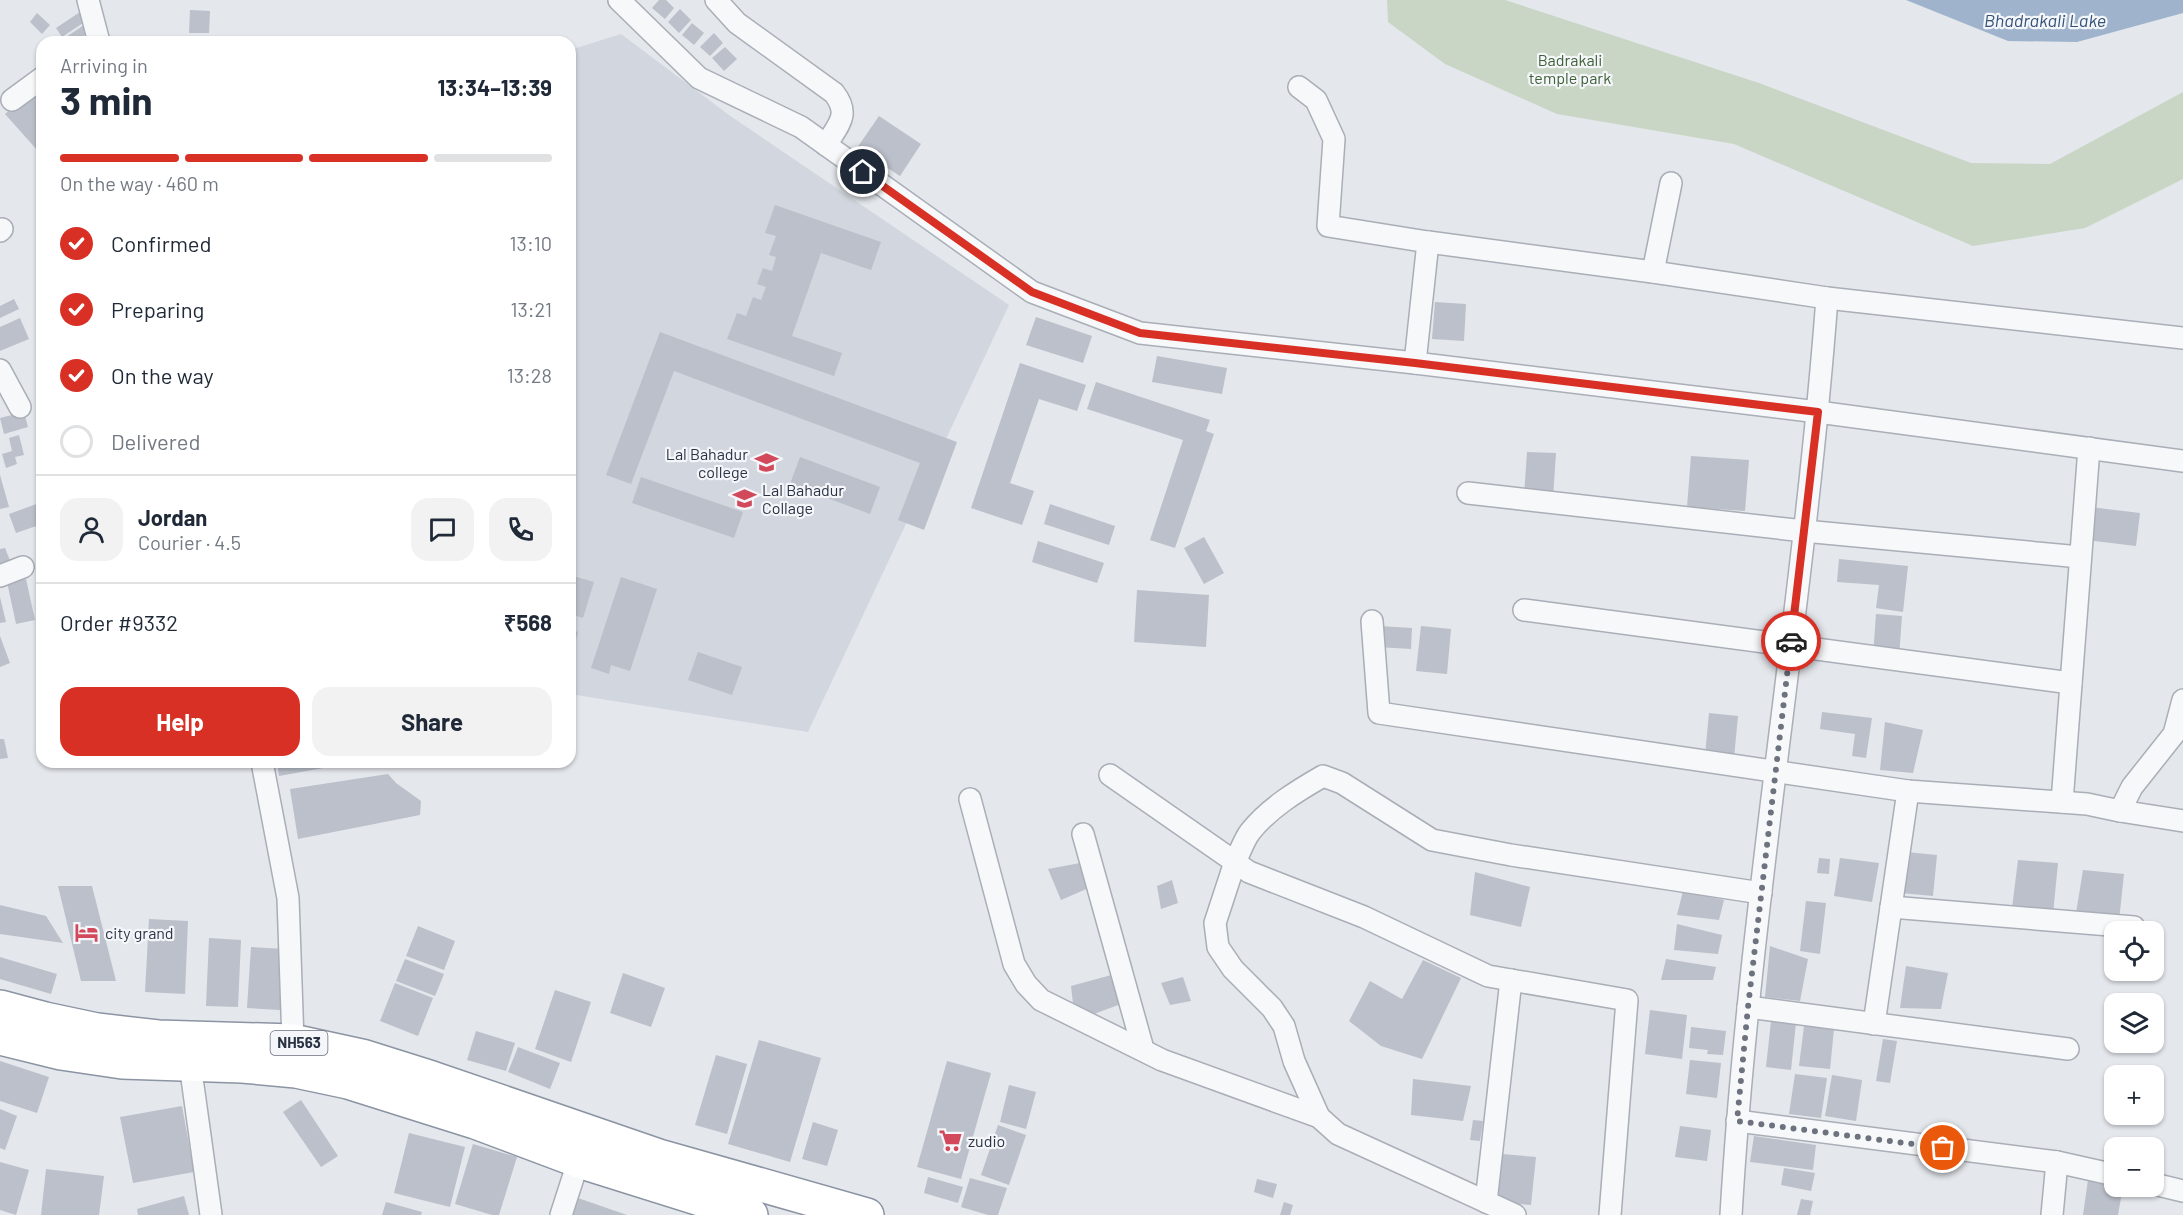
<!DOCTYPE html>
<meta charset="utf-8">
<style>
body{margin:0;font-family:Barlow,sans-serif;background:#f2f2f3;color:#1f2937;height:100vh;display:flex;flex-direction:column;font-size:22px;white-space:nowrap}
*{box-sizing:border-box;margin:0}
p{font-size:20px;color:#747a83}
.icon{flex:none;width:33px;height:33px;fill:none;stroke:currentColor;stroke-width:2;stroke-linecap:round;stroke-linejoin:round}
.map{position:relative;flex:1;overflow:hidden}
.side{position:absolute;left:36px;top:36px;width:540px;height:732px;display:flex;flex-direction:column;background:#fff;border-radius:18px;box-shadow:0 2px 4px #0004}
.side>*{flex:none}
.controls{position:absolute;left:2104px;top:921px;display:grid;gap:12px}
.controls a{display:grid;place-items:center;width:60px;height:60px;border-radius:12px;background:#fff;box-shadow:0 2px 4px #0004;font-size:30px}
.pin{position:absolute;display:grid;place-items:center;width:51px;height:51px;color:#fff;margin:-26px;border:3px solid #fff;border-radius:50%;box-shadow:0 2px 6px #0007}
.courier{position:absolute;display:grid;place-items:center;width:60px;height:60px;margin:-30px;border:4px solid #d93025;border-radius:50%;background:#fff;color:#222;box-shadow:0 2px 8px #0007}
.summary em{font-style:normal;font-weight:700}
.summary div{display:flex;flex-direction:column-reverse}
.summary{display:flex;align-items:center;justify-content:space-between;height:102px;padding:0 24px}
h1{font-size:39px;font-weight:700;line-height:45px}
.bar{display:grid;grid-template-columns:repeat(4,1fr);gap:9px 6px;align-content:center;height:72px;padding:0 24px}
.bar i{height:8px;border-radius:4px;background:#e0e1e3}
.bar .active{background:#d93025}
.bar p{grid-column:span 4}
.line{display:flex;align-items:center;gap:15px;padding:0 24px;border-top:2px solid #e0e1e3}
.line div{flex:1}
.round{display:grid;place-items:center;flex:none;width:63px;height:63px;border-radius:18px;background:#f2f2f3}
ol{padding:0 24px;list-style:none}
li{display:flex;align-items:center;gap:18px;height:66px}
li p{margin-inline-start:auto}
li .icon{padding:6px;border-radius:50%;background:#d93025;color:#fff;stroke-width:4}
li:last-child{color:#747a83}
li i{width:33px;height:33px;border:3px solid #e0e1e3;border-radius:50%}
.button{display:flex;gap:12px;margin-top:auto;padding:12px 24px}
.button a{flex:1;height:69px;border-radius:18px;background:#d93025;color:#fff;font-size:24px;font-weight:700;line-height:69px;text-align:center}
.button a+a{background:#f2f2f3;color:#1f2937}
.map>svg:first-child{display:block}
.built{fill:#d2d6de}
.green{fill:#c9d6c5}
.water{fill:#9fb4cc}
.building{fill:#bbc0ca}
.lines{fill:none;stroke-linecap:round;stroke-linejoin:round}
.street-casing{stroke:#a9aeb7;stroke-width:24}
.highway-casing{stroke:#8b94a3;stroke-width:36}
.street{stroke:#f7f8fa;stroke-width:21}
.highway{stroke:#fff;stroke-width:33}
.done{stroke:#6c737f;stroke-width:6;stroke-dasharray:0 10.8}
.route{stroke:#d93025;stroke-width:8}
.labels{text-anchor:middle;stroke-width:4.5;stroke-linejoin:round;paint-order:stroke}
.shield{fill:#f4f6f9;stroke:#676e7b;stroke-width:1.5}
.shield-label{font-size:15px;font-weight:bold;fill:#2b3445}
.park-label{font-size:16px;fill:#3f6138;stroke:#f4f6f9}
.poi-label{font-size:16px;fill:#2b3445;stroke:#f4f6f9;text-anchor:start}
.water-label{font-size:18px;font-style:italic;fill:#34527a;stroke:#f4f6f9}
</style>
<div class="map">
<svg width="2183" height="1215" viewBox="0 0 2183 1215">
<rect width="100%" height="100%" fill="#e4e7ec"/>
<polygon class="built" points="621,34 729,115 1009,305 808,732 570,694 570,50"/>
<polygon class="green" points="1387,0 1505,0 1759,83 1971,163 2050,164 2183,92 2183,179 2085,228 1973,246 1734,144 1557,114 1445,64 1388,22"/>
<polygon class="water" points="1906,0 2183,0 2183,13 2077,42 2008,41"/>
<g class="building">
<polygon points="659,0 666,0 674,8 665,19 652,8"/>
<polygon points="680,9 691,20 679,33 668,22"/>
<polygon points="190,10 210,11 209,33 189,33"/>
<polygon points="80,12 86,21 62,37 56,28"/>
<polygon points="37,13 50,25 42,34 30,22"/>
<polygon points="692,23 704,33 694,45 682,35"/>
<polygon points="84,25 89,32 75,42 70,42 66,37"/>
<polygon points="714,33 723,43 710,56 700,47"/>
<polygon points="725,47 737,59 724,71 712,58"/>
<polygon points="42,82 42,147 38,151 5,114"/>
<polygon points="879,116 921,144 900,176 857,148"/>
<polygon points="775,205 881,242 871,270 821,253 792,336 842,353 834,376 727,339 737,313 746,316 753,297 761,300 766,287 757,284 763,268 772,271 776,257 769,255 776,236 765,233"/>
<polygon points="14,299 19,309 0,318 0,306"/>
<polygon points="1435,302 1466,304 1464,341 1432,339"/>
<polygon points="1036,317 1092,336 1083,363 1026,345"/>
<polygon points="20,318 29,339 0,351 0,327"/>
<polygon points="660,332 957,442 924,530 898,520 920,463 674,371 631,484 606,475"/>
<polygon points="1157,356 1227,368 1222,394 1152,382"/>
<polygon points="1020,363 1086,385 1077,411 1039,399 1010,483 1034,491 1022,525 971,508"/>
<polygon points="1096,382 1210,420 1206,431 1214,434 1175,548 1150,540 1183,440 1087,409"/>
<polygon points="24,412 28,427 4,434 0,418"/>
<polygon points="19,435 24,455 15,457 17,464 6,468 2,454 12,451 9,438"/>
<polygon points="1527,452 1556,453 1553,498 1524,496"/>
<polygon points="1691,456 1749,460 1745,511 1687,507"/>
<polygon points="800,457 880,487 870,514 790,484"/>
<polygon points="0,475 9,507 0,509"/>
<polygon points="641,477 743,512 734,538 632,503"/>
<polygon points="42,502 42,524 16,533 9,514"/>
<polygon points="1050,504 1115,526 1109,545 1044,524"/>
<polygon points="2090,507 2140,513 2136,546 2086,540"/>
<polygon points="1204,537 1224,573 1204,584 1184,548"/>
<polygon points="1038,541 1104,563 1097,583 1032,562"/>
<polygon points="5,548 11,563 0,566 0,549"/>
<polygon points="1839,559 1908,566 1903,612 1876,608 1879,585 1837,582"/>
<polygon points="570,575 594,582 583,618 570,614"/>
<polygon points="621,577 657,589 630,671 611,665 609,674 591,668"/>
<polygon points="26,579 35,620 16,624 7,582"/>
<polygon points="1137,590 1209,595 1206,647 1134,642"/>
<polygon points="0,597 6,622 0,623"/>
<polygon points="1876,614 1902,616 1899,658 1873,656"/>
<polygon points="1379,626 1412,628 1411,649 1377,647"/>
<polygon points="1421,626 1451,629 1447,674 1416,671"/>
<polygon points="570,629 578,632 571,657 570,657"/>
<polygon points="0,636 10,663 0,667"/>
<polygon points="698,652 742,667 732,695 688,680"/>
<polygon points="1822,712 1872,718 1866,758 1852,756 1855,734 1820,729"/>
<polygon points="1709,713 1738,716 1734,758 1705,755"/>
<polygon points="1885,722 1923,730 1913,773 1880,770"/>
<polygon points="0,739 4,739 8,758 0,759"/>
<polygon points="277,762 351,762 351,763 279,776"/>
<polygon points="388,774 396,783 421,801 420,815 298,839 290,789"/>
<polygon points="1906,852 1937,855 1933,896 1901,893"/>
<polygon points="1819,858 1830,859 1829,874 1817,873"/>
<polygon points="1840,858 1879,863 1872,902 1834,896"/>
<polygon points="2018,860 2058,863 2053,914 2012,908"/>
<polygon points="1080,863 1091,887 1061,900 1048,869"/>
<polygon points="2083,870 2124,874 2119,921 2076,913"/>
<polygon points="1475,872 1530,887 1521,927 1470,915"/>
<polygon points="1172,880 1178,903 1161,909 1157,886"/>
<polygon points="58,886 92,886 116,981 81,981"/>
<polygon points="1683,891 1724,900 1719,920 1677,915"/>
<polygon points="1806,901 1826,903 1820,954 1800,951"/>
<polygon points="0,905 46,916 63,943 0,934"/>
<polygon points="149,919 188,921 185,994 145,992"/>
<polygon points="1677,924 1722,935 1718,954 1674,950"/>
<polygon points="418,926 455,941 444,970 406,956"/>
<polygon points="209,938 241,940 238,1007 206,1006"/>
<polygon points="1770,946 1808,959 1800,1001 1765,997"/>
<polygon points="251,947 284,949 280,1010 247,1008"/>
<polygon points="0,957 57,974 51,994 0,979"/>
<polygon points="405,959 444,974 435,996 396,981"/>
<polygon points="1666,959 1716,967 1713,980 1661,980"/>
<polygon points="1423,960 1461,978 1422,1059 1381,1046 1349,1021 1370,981 1402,999"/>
<polygon points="1906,966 1948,973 1941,1009 1900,1008"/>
<polygon points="623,973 665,988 651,1027 610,1013"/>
<polygon points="1115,974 1121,1004 1075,1021 1071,986"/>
<polygon points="1183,977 1191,1001 1170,1005 1161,983"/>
<polygon points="395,983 433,998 418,1036 380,1021"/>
<polygon points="555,990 591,1002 571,1062 535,1049"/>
<polygon points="1650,1010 1687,1015 1682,1059 1645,1054"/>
<polygon points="1771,1021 1796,1023 1791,1070 1766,1067"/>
<polygon points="1804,1026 1834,1029 1830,1069 1799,1066"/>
<polygon points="1691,1027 1726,1031 1723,1055 1707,1054 1708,1050 1689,1048"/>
<polygon points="476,1031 515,1043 506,1071 467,1060"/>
<polygon points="1883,1039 1897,1041 1890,1083 1876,1081"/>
<polygon points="759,1040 821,1058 790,1162 728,1144"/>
<polygon points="518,1047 560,1063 550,1089 508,1072"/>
<polygon points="716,1055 747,1064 727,1134 695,1125"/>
<polygon points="1690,1060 1721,1063 1717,1098 1686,1094"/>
<polygon points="0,1061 49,1077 37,1113 0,1101"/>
<polygon points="947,1061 991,1073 961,1179 917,1167"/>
<polygon points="1795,1074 1827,1078 1821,1118 1789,1114"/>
<polygon points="1832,1075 1862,1080 1856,1121 1825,1116"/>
<polygon points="1413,1079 1471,1086 1463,1121 1411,1115"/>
<polygon points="1009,1085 1036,1092 1026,1129 1000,1122"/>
<polygon points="301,1100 338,1156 321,1167 283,1112"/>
<polygon points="182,1106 194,1172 133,1183 120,1117"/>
<polygon points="0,1109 17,1116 5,1150 0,1148"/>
<polygon points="1473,1120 1483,1121 1480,1141 1470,1140"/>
<polygon points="813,1122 838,1130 827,1166 802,1159"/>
<polygon points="998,1125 1026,1135 1009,1185 981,1175"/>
<polygon points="1680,1126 1711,1130 1707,1161 1675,1157"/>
<polygon points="409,1133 465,1147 450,1207 394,1193"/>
<polygon points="1754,1136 1816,1145 1813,1170 1750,1162"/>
<polygon points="473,1144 517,1157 499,1215 492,1215 455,1204"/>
<polygon points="1502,1154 1536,1157 1531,1205 1497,1202"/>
<polygon points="0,1162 29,1170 16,1215 0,1210"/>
<polygon points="1784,1168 1815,1173 1811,1191 1781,1185"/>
<polygon points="46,1169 104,1176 99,1215 41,1215"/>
<polygon points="928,1177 963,1187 958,1203 924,1193"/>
<polygon points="970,1178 1007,1188 998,1215 988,1215 961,1207"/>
<polygon points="1257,1179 1277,1184 1273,1198 1254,1192"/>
<polygon points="2088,1180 2123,1186 2118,1215 2083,1215"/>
<polygon points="184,1196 189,1215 138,1215 137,1209"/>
<polygon points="578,1198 627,1215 572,1215"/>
<polygon points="1801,1199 1813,1201 1810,1215 1797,1215"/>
<polygon points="386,1202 422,1212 421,1215 382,1215"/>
<polygon points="1284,1202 1293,1205 1290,1215 1280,1215"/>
</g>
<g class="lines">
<defs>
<g id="street">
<polyline points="88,0 99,42"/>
<polyline points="619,0 699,78 801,127 1032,292 1140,333 1415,363 1818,412 2183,461"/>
<path d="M 716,0 L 737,23 L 834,93 C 851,115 838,125 826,145"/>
<polyline points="1299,87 1316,100 1334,139 1328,226 1428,242 1653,272 1827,298 2183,338"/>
<polyline points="12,100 42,78"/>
<polyline points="0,231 2,229"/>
<polyline points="1653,272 1671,183"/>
<polyline points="1415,363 1428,242"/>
<polyline points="0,370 20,407"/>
<polyline points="1468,493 1804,531 2080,557"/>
<polyline points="0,576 23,567"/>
<polyline points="1524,610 2071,683"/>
<polyline points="1372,621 1379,713 1908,791 2087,804 2120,811 2183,821"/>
<polyline points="262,762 288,898 293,1041"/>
<path d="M 1110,775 L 1235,862 C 1240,852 1244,840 1250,832 C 1269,808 1297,791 1323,776 L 1342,783 L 1432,840 L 1511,855 L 1761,893"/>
<polyline points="970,799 1014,964 1026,984 1041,1000 1162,1060 1319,1117 1338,1134 1515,1215"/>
<polyline points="2062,802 2089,448"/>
<polyline points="2120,811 2132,787 2174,734 2183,700"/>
<polyline points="1083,834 1143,1049"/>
<polyline points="1891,907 2134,927"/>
<polyline points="1748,1007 2068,1049"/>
<polyline points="1874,1024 1908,791"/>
<polyline points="190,1064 211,1215"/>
<polyline points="1319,1117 1294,1061 1284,1026 1272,1008 1233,969 1218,947 1215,923 1235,862 1249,872 1364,917 1488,976 1627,1000 1610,1215"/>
<polyline points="1737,1121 2057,1162 2115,1175"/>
<polyline points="2154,1184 2183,1191"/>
<polyline points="1486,1202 1511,980"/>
<polyline points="561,1215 582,1150"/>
<path d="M 1731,1215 C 1749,908 1804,605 1827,298"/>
<polyline points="2052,1215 2057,1162"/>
</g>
<g id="highway">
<polyline points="0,1007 45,1019 97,1030 158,1037 293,1041 362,1056 432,1078 659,1156 867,1215"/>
<polyline points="0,1038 61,1053 122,1062 242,1066 296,1071 348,1082 475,1122 579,1161 751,1215"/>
</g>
</defs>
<use href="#street" class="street-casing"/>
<use href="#highway" class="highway-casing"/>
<use href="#street" class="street"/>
<use href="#highway" class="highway"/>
</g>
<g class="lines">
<polyline class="done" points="1791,641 1748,1007 1737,1121 1943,1148"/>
<polyline class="route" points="863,172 1032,292 1140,333 1415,363 1818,412 1791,641"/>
</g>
<defs>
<symbol id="university-bare" viewBox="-9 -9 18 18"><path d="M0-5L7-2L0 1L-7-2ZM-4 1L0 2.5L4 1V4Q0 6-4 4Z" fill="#d1495b" stroke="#f4f6f9" stroke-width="2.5" paint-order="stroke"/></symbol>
<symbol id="hotel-bare" viewBox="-9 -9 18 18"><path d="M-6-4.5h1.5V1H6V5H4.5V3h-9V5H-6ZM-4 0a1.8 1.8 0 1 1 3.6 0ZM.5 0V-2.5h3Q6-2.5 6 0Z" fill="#d1495b" stroke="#f4f6f9" stroke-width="2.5" paint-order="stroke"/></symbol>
<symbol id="supermarket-bare" viewBox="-9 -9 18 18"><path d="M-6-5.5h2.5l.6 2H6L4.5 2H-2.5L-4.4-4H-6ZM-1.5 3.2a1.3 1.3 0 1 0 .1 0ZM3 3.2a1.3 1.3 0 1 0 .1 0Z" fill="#d1495b" stroke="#f4f6f9" stroke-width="2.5" paint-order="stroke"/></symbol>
</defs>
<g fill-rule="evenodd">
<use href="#university-bare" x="750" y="446" width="33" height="33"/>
<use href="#university-bare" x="728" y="482" width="33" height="33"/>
<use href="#hotel-bare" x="70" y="916" width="33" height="33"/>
<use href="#supermarket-bare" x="934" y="1124" width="33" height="33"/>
</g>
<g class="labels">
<rect class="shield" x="270.5" y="1031" width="57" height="24" rx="4.5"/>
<g class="shield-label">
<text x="299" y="1048">NH563</text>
</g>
<g class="park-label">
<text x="1570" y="66">Badrakali<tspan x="1570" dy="18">temple park</tspan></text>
</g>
<g class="poi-label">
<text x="748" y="460" text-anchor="end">Lal Bahadur<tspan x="748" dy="18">college</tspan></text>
<text x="762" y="496">Lal Bahadur<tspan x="762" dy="18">Collage</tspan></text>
<text x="105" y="939">city grand</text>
<text x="968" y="1147">zudio</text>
</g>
<g class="water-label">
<text x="2045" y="27">Bhadrakali Lake</text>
</g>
</g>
</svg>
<div class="controls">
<a><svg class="icon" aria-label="locate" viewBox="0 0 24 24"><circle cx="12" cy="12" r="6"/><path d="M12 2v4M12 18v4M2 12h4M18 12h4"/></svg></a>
<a><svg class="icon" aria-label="layers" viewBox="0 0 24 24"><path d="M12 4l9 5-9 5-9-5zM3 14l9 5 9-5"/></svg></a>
<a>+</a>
<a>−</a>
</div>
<div class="pin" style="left:1943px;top:1148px;background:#ea580c"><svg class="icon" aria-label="bag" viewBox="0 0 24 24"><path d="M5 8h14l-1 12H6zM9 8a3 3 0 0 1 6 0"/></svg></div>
<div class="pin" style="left:863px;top:172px;background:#1f2937"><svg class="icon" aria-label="home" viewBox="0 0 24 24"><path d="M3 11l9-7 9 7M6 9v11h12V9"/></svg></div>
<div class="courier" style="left:1791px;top:641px"><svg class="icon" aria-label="car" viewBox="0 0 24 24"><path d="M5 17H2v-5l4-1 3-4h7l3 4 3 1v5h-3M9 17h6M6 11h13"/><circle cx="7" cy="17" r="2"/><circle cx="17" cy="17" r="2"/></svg></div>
<section class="side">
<div class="summary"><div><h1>3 min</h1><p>Arriving in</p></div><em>13:34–13:39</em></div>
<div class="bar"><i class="active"></i><i class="active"></i><i class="active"></i><i></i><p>On the way · 460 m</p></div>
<ol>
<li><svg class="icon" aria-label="check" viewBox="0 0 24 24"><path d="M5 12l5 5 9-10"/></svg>Confirmed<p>13:10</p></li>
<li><svg class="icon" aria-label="check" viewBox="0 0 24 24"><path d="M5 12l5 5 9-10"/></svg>Preparing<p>13:21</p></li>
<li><svg class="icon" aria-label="check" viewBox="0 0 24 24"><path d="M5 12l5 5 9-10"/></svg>On the way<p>13:28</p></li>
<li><i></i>Delivered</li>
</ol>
<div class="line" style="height:108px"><a class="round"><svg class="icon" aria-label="person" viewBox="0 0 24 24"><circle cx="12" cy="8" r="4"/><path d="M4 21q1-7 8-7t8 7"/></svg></a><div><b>Jordan</b><p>Courier · 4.5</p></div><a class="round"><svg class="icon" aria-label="chat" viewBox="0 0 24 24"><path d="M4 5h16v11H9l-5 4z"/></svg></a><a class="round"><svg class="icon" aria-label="phone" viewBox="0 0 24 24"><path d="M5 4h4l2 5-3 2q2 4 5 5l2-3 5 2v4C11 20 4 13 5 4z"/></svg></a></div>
<div class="line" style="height:78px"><div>Order #9332</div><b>₹568</b></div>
<div class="button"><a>Help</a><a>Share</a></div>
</section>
</div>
